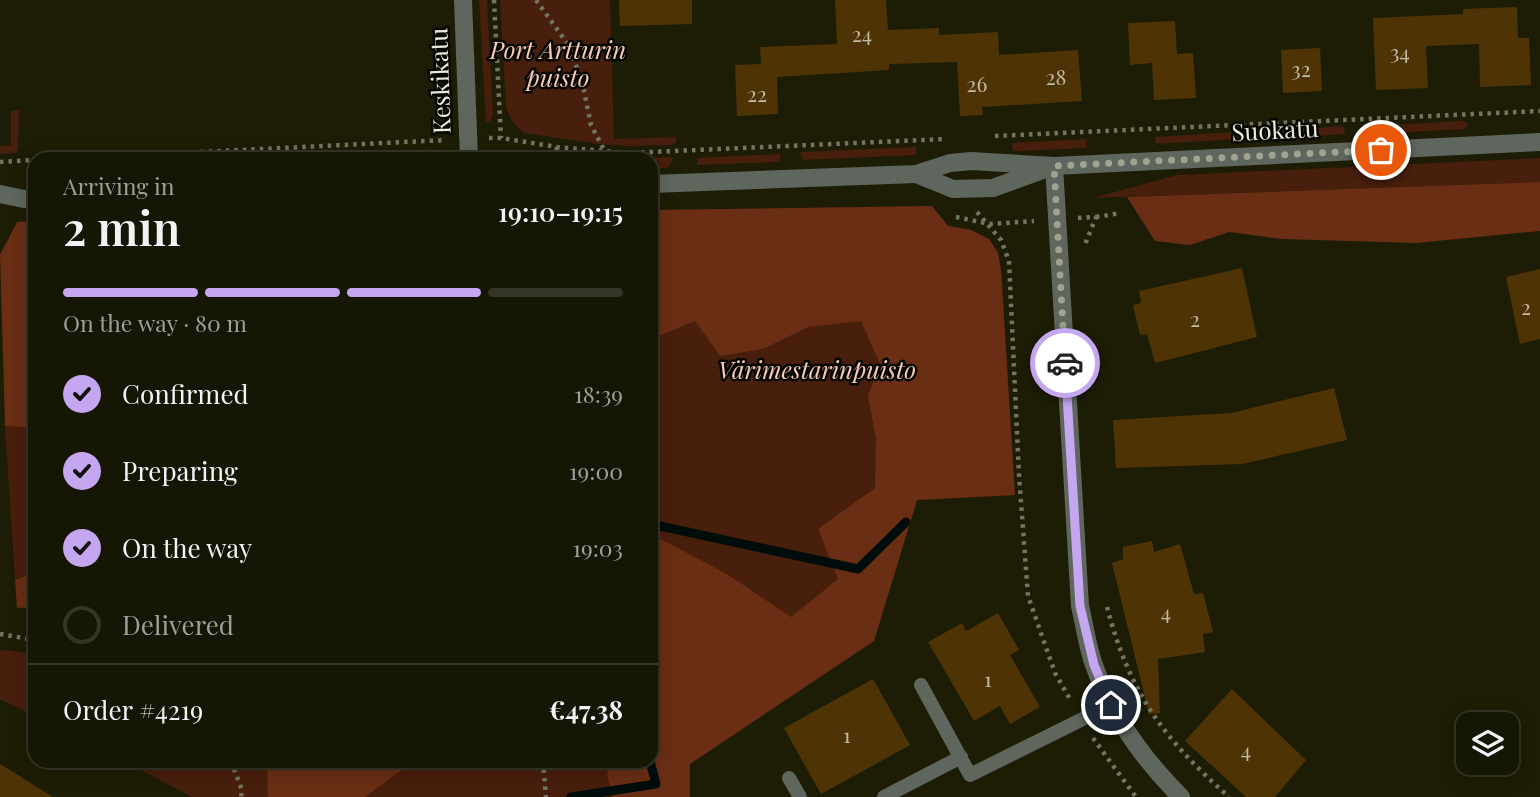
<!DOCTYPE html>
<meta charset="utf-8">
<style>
body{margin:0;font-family:"Playfair Display",serif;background:#1f1f0e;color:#f1f3f6;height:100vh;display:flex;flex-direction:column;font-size:26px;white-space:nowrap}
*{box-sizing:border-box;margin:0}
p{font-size:23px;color:#9e9f9a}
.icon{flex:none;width:38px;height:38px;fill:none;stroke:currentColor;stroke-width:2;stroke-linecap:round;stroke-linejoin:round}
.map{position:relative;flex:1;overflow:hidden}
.details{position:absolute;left:28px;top:152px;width:630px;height:616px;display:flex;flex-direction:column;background:#161604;border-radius:21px;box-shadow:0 4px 18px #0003,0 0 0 2px #353526}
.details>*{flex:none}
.controls{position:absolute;left:1456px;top:712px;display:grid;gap:14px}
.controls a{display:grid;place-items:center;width:63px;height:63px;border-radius:14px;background:#161604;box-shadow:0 4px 18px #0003,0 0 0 2px #353526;font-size:35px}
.pin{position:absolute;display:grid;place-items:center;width:60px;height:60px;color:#fff;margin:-30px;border:4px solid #fff;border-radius:50%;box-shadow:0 2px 7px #0007}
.courier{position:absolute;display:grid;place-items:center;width:70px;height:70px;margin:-35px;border:5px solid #c5a6f0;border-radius:50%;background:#fff;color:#222;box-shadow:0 2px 9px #0007}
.summary em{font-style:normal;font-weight:600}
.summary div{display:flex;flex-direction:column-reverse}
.summary{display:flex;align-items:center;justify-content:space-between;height:119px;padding:0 35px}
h1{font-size:46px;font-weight:600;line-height:52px}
.bar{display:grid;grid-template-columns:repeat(4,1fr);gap:10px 7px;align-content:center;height:84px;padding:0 35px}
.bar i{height:9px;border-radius:5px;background:#353526}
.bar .selected{background:#c5a6f0}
.bar p{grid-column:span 4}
.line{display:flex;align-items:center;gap:18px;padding:0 35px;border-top:2px solid #353526}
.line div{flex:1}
ol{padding:0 35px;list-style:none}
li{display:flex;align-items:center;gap:21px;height:77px}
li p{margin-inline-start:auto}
li .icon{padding:7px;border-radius:50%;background:#c5a6f0;color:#111;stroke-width:4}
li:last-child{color:#9e9f9a}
li i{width:38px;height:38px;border:4px solid #353526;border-radius:50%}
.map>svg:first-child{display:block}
.green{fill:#481e0c}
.forest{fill:#692e14}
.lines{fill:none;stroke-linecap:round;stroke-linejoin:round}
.stream{stroke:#010d0a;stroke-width:9}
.building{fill:#4e3405}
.path{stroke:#747460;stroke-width:4.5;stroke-dasharray:3.5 5;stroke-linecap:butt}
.service{stroke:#5e665d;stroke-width:14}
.minor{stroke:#5e665d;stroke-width:18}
.tertiary{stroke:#5e665d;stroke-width:18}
.done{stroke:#a2a290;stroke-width:7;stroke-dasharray:0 12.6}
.route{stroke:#c5a6f0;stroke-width:9}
.labels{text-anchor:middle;stroke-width:5;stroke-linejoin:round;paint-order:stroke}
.number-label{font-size:21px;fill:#c2bca6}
.park-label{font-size:24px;font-style:italic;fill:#f9cbb8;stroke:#070701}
.street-label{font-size:24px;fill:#e9eadb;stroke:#070701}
</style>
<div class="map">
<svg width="1540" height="797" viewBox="0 0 1540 797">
<rect width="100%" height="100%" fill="#1d1d05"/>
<g class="green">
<polygon points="479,0 487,0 493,116 490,121 486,122"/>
<polygon points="500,0 610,0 614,139 676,137 676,142 672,145 628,146 600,144 524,133 513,123 506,108"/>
<polygon points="19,110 18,149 16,153 0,154 0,146 11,145 11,111"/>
<polygon points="1463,121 1468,124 1465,129 1369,134 1369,126"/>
<polygon points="1344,126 1345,134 1276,139 1275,131"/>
<polygon points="1253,131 1254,138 1156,144 1155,137"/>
<polygon points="1086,139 1087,148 1013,151 1012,143"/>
<polygon points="916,147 916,155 803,160 800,152"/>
<polygon points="436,149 419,157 404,159 217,158"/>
<polygon points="781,154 779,162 697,165 697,158"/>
<polygon points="568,155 630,159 674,157 668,168 651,168 651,159 565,159"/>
<polygon points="1540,158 1540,182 1093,198 1177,175"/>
<polygon points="932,206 948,226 971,230 989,239 998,253 1001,270 1015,495 917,500 874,641 690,764 690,797 192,797 124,761 264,761 266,764 266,761 651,761 651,210"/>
<polygon points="5,426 35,428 35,572 15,580"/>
<polygon points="0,650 35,653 35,716 0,699"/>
</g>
<g class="forest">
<polygon points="1540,182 1540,231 1416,243 1282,239 1229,232 1190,245 1155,241 1127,197"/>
<polygon points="932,206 948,226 971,230 989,239 998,253 1001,270 1015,495 917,500 874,641 690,764 690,797 613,797 607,775 613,761 651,761 651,717 661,706 651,661 651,534 727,574 791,617 838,579 818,529 875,488 876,438 868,396 880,364 861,321 808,327 763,349 720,356 695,321 661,335 651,342 651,210"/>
<polygon points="35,221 35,428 5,426 0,255 17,222"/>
<polygon points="35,572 35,607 17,608 15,580"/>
<polygon points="264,761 417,761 397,773 365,797 268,797 267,766"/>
</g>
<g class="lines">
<g class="stream">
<polyline points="651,524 858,569 906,522"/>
<polyline points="571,797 656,784 650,761"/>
</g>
</g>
<g class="building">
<polygon points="619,0 692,0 692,24 620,26"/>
<polygon points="835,0 886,0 888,30 939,28 939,35 998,32 999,55 1078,50 1082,101 982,107 983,115 960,116 957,62 889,64 889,70 777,77 778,114 737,116 735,65 761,64 760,47 837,44"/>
<polygon points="1517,7 1518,38 1529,38 1531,85 1480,87 1479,44 1426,46 1428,88 1376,90 1373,18 1463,14 1463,9"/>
<polygon points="1175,21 1177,54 1193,53 1196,98 1154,100 1152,63 1130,65 1128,23"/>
<polygon points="1320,48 1322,91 1283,93 1281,50"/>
<polygon points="1242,268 1257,337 1155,363 1147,334 1140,335 1133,305 1141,303 1139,291"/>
<polygon points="1540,269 1540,339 1520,344 1506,277"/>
<polygon points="1334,388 1347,440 1242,464 1116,468 1113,420 1231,413"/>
<polygon points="1152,541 1154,552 1180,544 1194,594 1203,593 1213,632 1203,634 1205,652 1158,659 1160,713 1149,714 1112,563 1123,559 1123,547"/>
<polygon points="998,613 1019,650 1010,655 1040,707 1010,724 1000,706 974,721 928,642 962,623 966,631"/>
<polygon points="873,679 910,745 821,794 784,728"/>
<polygon points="1232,689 1306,760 1275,797 1246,797 1185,741"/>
<polygon points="0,764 53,797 0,797"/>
</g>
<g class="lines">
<g class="path">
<polyline points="494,0 501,138"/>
<polyline points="536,0 567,43 582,81 591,125 604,150"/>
<polyline points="995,136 1540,111"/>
<polyline points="489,138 501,138 557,147 629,153 945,139"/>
<polyline points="56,159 446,140"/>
<polyline points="555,159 557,147"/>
<polyline points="0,162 35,160"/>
<polyline points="977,212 1001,240 1009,261 1019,475 1028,596 1055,673 1071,701"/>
<polyline points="956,217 990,224 1034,221"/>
<polyline points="1096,217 1121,213"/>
<polyline points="1078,218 1096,217 1084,247"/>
<path d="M 1107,607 C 1130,694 1163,738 1229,797"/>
<polyline points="0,634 35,640"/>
<polyline points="1093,738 1136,797"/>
<polyline points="231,761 242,790 241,797"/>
<polyline points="543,761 546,797"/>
</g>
<g class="service">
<polyline points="921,685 970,775 1111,705"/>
<polyline points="789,778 800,797"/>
<polyline points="884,797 961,757"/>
</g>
<g class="minor">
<polyline points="463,0 469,159"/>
<path d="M 1054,166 L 1080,606 C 1085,626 1087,646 1094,665 C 1112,717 1143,759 1181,797"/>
</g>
<g class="tertiary">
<polyline points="916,174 953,189 993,188 1048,168"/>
<polyline points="651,184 916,174 950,163 971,161 1054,166 1540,142"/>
<polyline points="0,194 24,199 35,198"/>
</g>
</g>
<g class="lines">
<polyline class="done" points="1065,363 1054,166 1381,150"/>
<polyline class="route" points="1065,363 1080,606 1094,665 1111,705"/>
</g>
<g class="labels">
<g class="number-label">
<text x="862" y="42">24</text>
<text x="1400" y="60">34</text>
<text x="1301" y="77">32</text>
<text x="1056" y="85">28</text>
<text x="977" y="92">26</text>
<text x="757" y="102">22</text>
<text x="1526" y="315">2</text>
<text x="1195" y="327">2</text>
<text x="1166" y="620">4</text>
<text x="988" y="687">1</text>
<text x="847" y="743">1</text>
<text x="1246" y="758">4</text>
</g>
<g class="park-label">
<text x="558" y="59">Port Artturin<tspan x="558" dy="28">puisto</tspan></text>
<text x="817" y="379">Värimestarinpuisto</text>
</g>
<g class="street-label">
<text transform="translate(441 81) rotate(-92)" y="8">Keskikatu</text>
<text transform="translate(1275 131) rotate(-3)" y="8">Suokatu</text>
</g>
</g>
</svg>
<div class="controls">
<a><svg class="icon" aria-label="layers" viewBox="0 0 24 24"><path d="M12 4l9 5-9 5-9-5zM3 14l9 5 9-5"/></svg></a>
</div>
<div class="pin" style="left:1381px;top:150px;background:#ea580c"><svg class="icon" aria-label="bag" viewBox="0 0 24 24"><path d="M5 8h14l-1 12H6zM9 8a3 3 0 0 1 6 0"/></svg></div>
<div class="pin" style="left:1111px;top:705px;background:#1f2937"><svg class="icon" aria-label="home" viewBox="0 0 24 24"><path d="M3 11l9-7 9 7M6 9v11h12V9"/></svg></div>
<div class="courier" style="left:1065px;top:363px"><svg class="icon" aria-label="car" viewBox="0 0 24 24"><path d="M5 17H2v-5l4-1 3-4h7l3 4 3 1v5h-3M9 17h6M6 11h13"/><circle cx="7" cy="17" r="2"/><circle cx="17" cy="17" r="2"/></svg></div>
<section class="details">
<div class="summary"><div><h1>2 min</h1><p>Arriving in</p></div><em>19:10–19:15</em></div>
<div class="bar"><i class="selected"></i><i class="selected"></i><i class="selected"></i><i></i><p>On the way · 80 m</p></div>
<ol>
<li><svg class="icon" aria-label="check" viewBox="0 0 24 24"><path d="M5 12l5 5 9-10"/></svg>Confirmed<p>18:39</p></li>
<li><svg class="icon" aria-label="check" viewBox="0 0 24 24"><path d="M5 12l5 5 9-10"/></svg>Preparing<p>19:00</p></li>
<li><svg class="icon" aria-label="check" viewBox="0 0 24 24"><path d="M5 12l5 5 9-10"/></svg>On the way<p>19:03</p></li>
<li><i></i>Delivered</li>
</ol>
<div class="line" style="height:91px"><div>Order #4219</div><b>€47.38</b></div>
</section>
</div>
